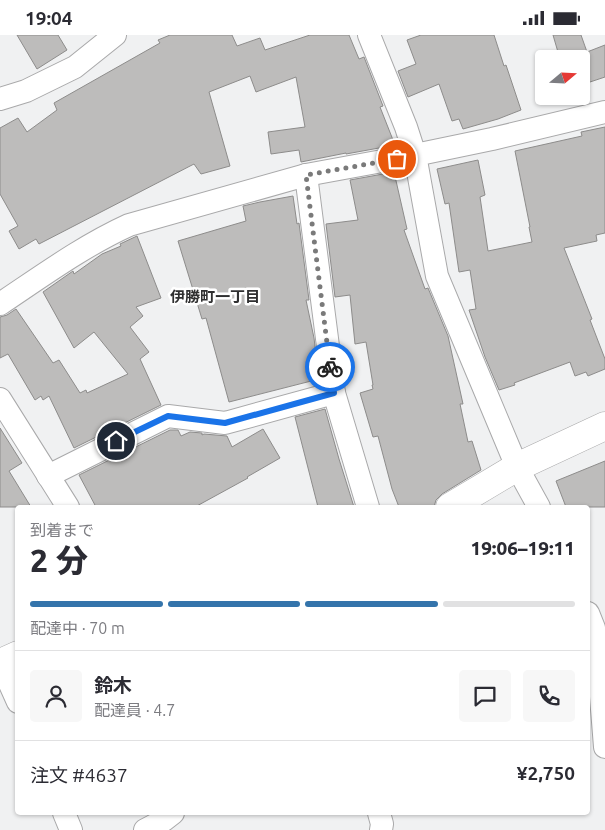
<!DOCTYPE html>
<html lang="ja">
<meta charset="utf-8">
<style>
body{margin:0;font-family:Ubuntu,"Noto Sans JP",sans-serif;background:#f7f7f7;color:#2b2b33;height:100vh;display:flex;flex-direction:column;font-size:19px;white-space:nowrap}
*{box-sizing:border-box;margin:0}
p{font-size:16px;color:#7c7c81}
.icon{flex:none;width:28px;height:28px;fill:none;stroke:currentColor;stroke-width:2;stroke-linecap:round;stroke-linejoin:round}
.map{position:relative;flex:1;overflow:hidden}
.drawer{position:absolute;left:15px;top:470px;width:575px;height:310px;display:flex;flex-direction:column;background:#fff;border-radius:5px;box-shadow:0 1px 4px #0004}
.drawer>*{flex:none}
.needle{width:32px;rotate:71deg}
.fabs{position:absolute;left:535px;top:15px;display:grid;gap:10px}
.fabs a{display:grid;place-items:center;width:55px;height:55px;border-radius:5px;background:#fff;box-shadow:0 1px 4px #0004;font-size:25px}
.pin{position:absolute;display:grid;place-items:center;width:42px;height:42px;color:#fff;margin:-21px;border:2px solid #fff;border-radius:50%;box-shadow:0 1px 5px #0007}
.courier{position:absolute;display:grid;place-items:center;width:50px;height:50px;margin:-25px;border:4px solid #1a73e8;border-radius:50%;background:#fff;color:#222;box-shadow:0 1px 6px #0007}
.overview em{font-style:normal;font-weight:800}
.overview div{display:flex;flex-direction:column-reverse}
.overview{display:flex;align-items:center;justify-content:space-between;height:85px;padding:0 15px}
h1{font-size:32px;font-weight:800;line-height:38px}
.bar{display:grid;grid-template-columns:repeat(4,1fr);gap:8px 5px;align-content:center;height:60px;padding:0 15px}
.bar i{height:6px;border-radius:4px;background:#e1e1e2}
.bar .current{background:#3474ab}
.bar p{grid-column:span 4}
.line{display:flex;align-items:center;gap:12px;padding:0 15px;border-top:1px solid #e1e1e2}
.line div{flex:1}
.round{display:grid;place-items:center;flex:none;width:52px;height:52px;border-radius:5px;background:#f7f7f7}
.status{display:flex;justify-content:space-between;align-items:center;height:35px;padding:0 25px;background:#fff;direction:ltr}
.status svg{height:14px;fill:currentColor}
.map>svg:first-child{display:block}
.building{fill:#bdbcbb;stroke:#8d8c8b}
.lines{fill:none;stroke-linecap:round;stroke-linejoin:round}
.street-casing{stroke:#a9a9aa;stroke-width:24}
.secondary-casing{stroke:#a9a9aa;stroke-width:29}
.street{stroke:#fff;stroke-width:22}
.secondary{stroke:#fff;stroke-width:28}
.done{stroke:#7a7a7a;stroke-width:5;stroke-dasharray:0 9}
.route{stroke:#1a73e8;stroke-width:6}
.labels{text-anchor:middle;stroke-width:5;stroke-linejoin:round;paint-order:stroke}
.neighbourhood-label{font-size:15px;font-weight:bold;fill:#2f2f30;stroke:#fff}
</style>
<div class="status"><b>19:04</b><svg viewBox="0 0 49 12"><path d="M0 12V9h3v3zM5 12V6h3v6zM10 12V3h3v9zM15 12V0h3v12zM26 1h20v11H26zM47 4h2v5h-2z"/></svg></div>
<div class="map">
<svg width="605" height="795" viewBox="0 0 605 795">
<rect width="100%" height="100%" fill="#f0f1f2"/>
<g class="building">
<polygon points="17,0 58,0 67,15 37,34"/>
<polygon points="170,0 232,0 237,11 260,3 265,15 310,0 349,0 359,24 364,22 383,71 380,72 393,105 389,107 390,111 346,119 346,118 301,127 299,115 271,119 268,97 305,92 296,42 256,57 250,41 209,57 230,131 201,139 194,129 39,209 36,204 19,214 9,196 18,191 0,159 0,93 18,83 27,97 57,75 54,68 160,8 158,5"/>
<polygon points="421,0 494,0 504,31 506,30 521,75 498,84 463,94 459,84 452,86 439,49 408,62 398,36 416,29 407,5"/>
<polygon points="553,0 581,0 587,17 605,10 605,42 581,50 581,24 560,24"/>
<polygon points="605,92 605,198 596,200 597,206 564,213 592,284 590,285 605,324 605,334 588,341 586,337 575,341 570,327 514,348 515,350 499,355 485,322 469,275 476,274 470,235 459,237 449,168 445,169 437,134 478,125 485,160 480,162 488,216 532,207 529,192 530,192 515,116 582,101 581,97"/>
<polygon points="394,137 407,194 404,195 425,254 428,253 448,301 463,369 460,369 468,407 472,406 481,435 442,459 436,465 434,472 399,472 392,454 378,401 373,402 360,358 373,354 372,350 373,350 366,307 355,309 350,260 335,262 326,189 358,185 350,145"/>
<polygon points="293,161 297,189 299,188 309,265 306,265 314,303 319,344 229,367 206,283 202,284 178,206 246,186 243,171 260,167"/>
<polygon points="137,201 161,263 136,272 143,281 130,292 149,317 140,324 161,370 74,413 49,361 43,365 41,361 35,365 8,319 0,323 0,282 7,280 16,274 53,328 59,325 80,358 86,355 87,358 128,339 94,297 74,313 43,257 73,236 74,239 102,219 121,211 120,209"/>
<polygon points="325,374 339,424 354,472 318,472 295,382"/>
<polygon points="0,393 22,428 9,436 31,472 0,472"/>
<polygon points="263,394 280,423 247,442 248,443 195,472 96,472 79,440 170,395 178,395 181,401 190,397 202,398 202,400 204,399 227,401 232,412"/>
<polygon points="605,426 605,472 566,472 556,446"/>
</g>
<g class="lines">
<defs>
<g id="street">
<polyline points="369,0 406,92 415,120 437,241 517,432 539,472"/>
<polyline points="0,64 26,56 75,32 115,0"/>
<polyline points="306,140 334,358 368,472"/>
<path d="M 0,269 C 42,241 83,211 129,190 L 306,140 L 415,120 L 492,104 L 605,77"/>
<polyline points="0,364 68,472"/>
<polyline points="48,441 168,381 225,388 334,358"/>
<polyline points="588,578 594,593 600,649 605,712"/>
<polyline points="0,627 18,667"/>
<polyline points="64,778 71,795"/>
<polyline points="379,778 382,789 381,795"/>
<polyline points="145,795 164,785 173,778"/>
</g>
<g id="secondary">
<polyline points="450,472 517,432 605,391"/>
<polyline points="0,628 18,620"/>
</g>
</defs>
<use href="#street" class="street-casing"/>
<use href="#secondary" class="secondary-casing"/>
<use href="#street" class="street"/>
<use href="#secondary" class="secondary"/>
</g>
<g class="lines">
<polyline class="done" points="330,332 306,140 397,124"/>
<polyline class="route" points="116,406 168,381 225,388 334,358 330,332"/>
</g>
<g class="labels">
<g class="neighbourhood-label">
<text x="215" y="267">伊勝町一丁目</text>
</g>
</g>
</svg>
<div class="fabs">
<a><svg class="needle" viewBox="-14 -14 28 28"><path d="M0-13l5 13h-10z" fill="#e53935"/><path d="M0 13l5-13h-10z" fill="#7c7c81"/></svg></a>
</div>
<div class="pin" style="left:397px;top:124px;background:#ea580c"><svg class="icon" aria-label="bag" viewBox="0 0 24 24"><path d="M5 8h14l-1 12H6zM9 8a3 3 0 0 1 6 0"/></svg></div>
<div class="pin" style="left:116px;top:406px;background:#1f2937"><svg class="icon" aria-label="home" viewBox="0 0 24 24"><path d="M3 11l9-7 9 7M6 9v11h12V9"/></svg></div>
<div class="courier" style="left:330px;top:332px"><svg class="icon" aria-label="bike" viewBox="0 0 24 24"><circle cx="6" cy="16" r="4"/><circle cx="18" cy="16" r="4"/><path d="M6 16l4-8h5l3 8M10 8l3 8H6M13 5h3"/></svg></div>
<section class="drawer">
<div class="overview"><div><h1>2 分</h1><p>到着まで</p></div><em>19:06–19:11</em></div>
<div class="bar"><i class="current"></i><i class="current"></i><i class="current"></i><i></i><p>配達中 · 70 m</p></div>
<div class="line" style="height:90px"><a class="round"><svg class="icon" aria-label="person" viewBox="0 0 24 24"><circle cx="12" cy="8" r="4"/><path d="M4 21q1-7 8-7t8 7"/></svg></a><div><b>鈴木</b><p>配達員 · 4.7</p></div><a class="round"><svg class="icon" aria-label="chat" viewBox="0 0 24 24"><path d="M4 5h16v11H9l-5 4z"/></svg></a><a class="round"><svg class="icon" aria-label="phone" viewBox="0 0 24 24"><path d="M5 4h4l2 5-3 2q2 4 5 5l2-3 5 2v4C11 20 4 13 5 4z"/></svg></a></div>
<div class="line" style="height:65px"><div>注文 #4637</div><b>¥2,750</b></div>
</section>
</div>
